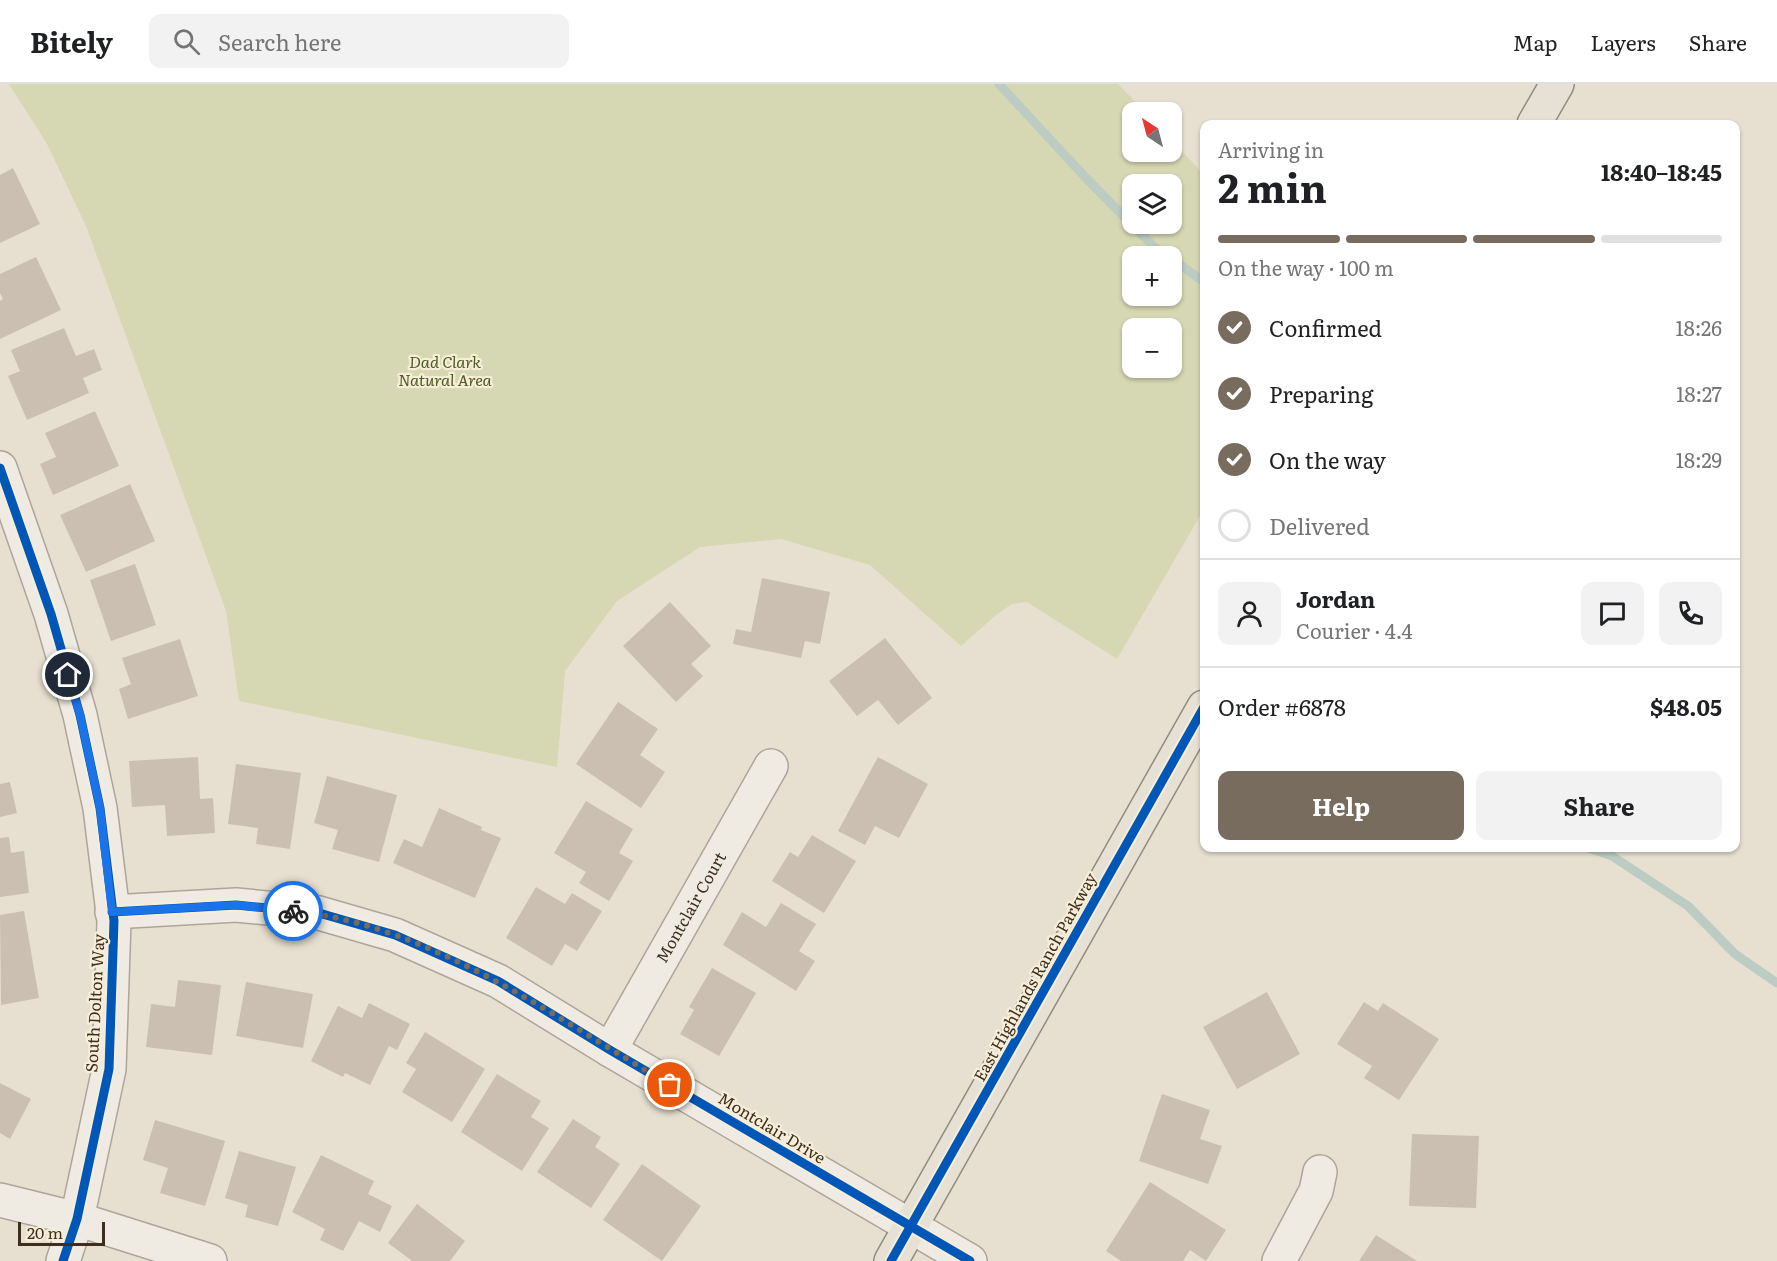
<!DOCTYPE html>
<meta charset="utf-8">
<style>
body{margin:0;font-family:Literata,serif;background:#f2f2f2;color:#202124;height:100vh;display:flex;flex-direction:column;font-size:22px;white-space:nowrap}
*{box-sizing:border-box;margin:0}
p{font-size:20px;color:#757577}
.icon{flex:none;width:33px;height:33px;fill:none;stroke:currentColor;stroke-width:2;stroke-linecap:round;stroke-linejoin:round}
.map{position:relative;flex:1;overflow:hidden}
.panel{position:absolute;left:1200px;top:36px;width:540px;height:732px;display:flex;flex-direction:column;background:#fff;border-radius:12px;box-shadow:0 2px 4px #0004}
.panel>*{flex:none}
.needle{width:39px;rotate:324deg}
.fabs{position:absolute;left:1122px;top:18px;display:grid;gap:12px}
.fabs a{display:grid;place-items:center;width:60px;height:60px;border-radius:12px;background:#fff;box-shadow:0 2px 4px #0004;font-size:30px}
.scale{position:absolute;left:18px;bottom:15px;width:87px;box-sizing:border-box;padding-left:6px;border:3px solid #3d2e20;border-top:0;font-size:16px;line-height:21px;white-space:nowrap;color:#3d2e20;-webkit-text-stroke:4px #f7eed8;paint-order:stroke}
.pin{position:absolute;display:grid;place-items:center;width:51px;height:51px;color:#fff;margin:-26px;border:3px solid #fff;border-radius:50%;box-shadow:0 2px 6px #0007}
.courier{position:absolute;display:grid;place-items:center;width:60px;height:60px;margin:-30px;border:4px solid #1a73e8;border-radius:50%;background:#fff;color:#222;box-shadow:0 2px 8px #0007}
.headline em{font-style:normal;font-weight:700}
.headline div{display:flex;flex-direction:column-reverse}
.headline{display:flex;align-items:center;justify-content:space-between;height:102px;padding:0 18px}
h1{font-size:39px;font-weight:700;line-height:45px}
.bar{display:grid;grid-template-columns:repeat(4,1fr);gap:9px 6px;align-content:center;height:72px;padding:0 18px}
.bar i{height:8px;border-radius:4px;background:#e0e0e0}
.bar .on{background:#786c5e}
.bar p{grid-column:span 4}
.line{display:flex;align-items:center;gap:15px;padding:0 18px;border-top:2px solid #e0e0e0}
.line div{flex:1}
.round{display:grid;place-items:center;flex:none;width:63px;height:63px;border-radius:12px;background:#f2f2f2}
ol{padding:0 18px;list-style:none}
li{display:flex;align-items:center;gap:18px;height:66px}
li p{margin-inline-start:auto}
li .icon{padding:6px;border-radius:50%;background:#786c5e;color:#fff;stroke-width:4}
li:last-child{color:#757577}
li i{width:33px;height:33px;border:3px solid #e0e0e0;border-radius:50%}
.action{display:flex;gap:12px;margin-top:auto;padding:12px 18px}
.action a{flex:1;height:69px;border-radius:12px;background:#786c5e;color:#fff;font-size:24px;font-weight:700;line-height:69px;text-align:center}
.action a+a{background:#f2f2f2;color:#202124}
header{display:flex;align-items:center;gap:36px;box-sizing:border-box;height:84px;padding:0 30px;background:#fff;border-bottom:2px solid #e0e0e0}
header strong{font-size:28px}
nav{display:flex;gap:33px;margin-inline-start:auto;font-size:21px}
.search{width:420px;height:54px;background:#f2f2f2;display:flex;align-items:center;gap:15px;box-sizing:border-box;padding:0 21px;border-radius:12px;color:#757577;font-size:22px}
.map>svg:first-child{display:block}
.green{fill:#d6d7b3;fill-rule:evenodd}
.lines{fill:none;stroke-linecap:round;stroke-linejoin:round}
.stream{stroke:#bcccc2;stroke-width:9}
.building{fill:#cbbfb2}
.minor-casing{stroke:#ada599;stroke-width:36}
.major-casing{stroke:#928b80;stroke-width:36}
.minor{stroke:#efebe3;stroke-width:33}
.major{stroke:#e6e1d4;stroke-width:33}
.cycleway-casing{stroke:#f7eed8;stroke-width:13}
.cycleway{stroke:#0057b8;stroke-width:9}
.done{stroke:#786c5e;stroke-width:6;stroke-dasharray:0 10.8}
.route{stroke:#1a73e8;stroke-width:8}
.labels{text-anchor:middle;stroke-width:4.5;stroke-linejoin:round;paint-order:stroke}
.park-label{font-size:16px;font-style:italic;fill:#4d5a26;stroke:#f7eed8}
.street-label{font-size:16px;fill:#3d2e20;stroke:#f7eed8}
</style>
<header>
<strong>Bitely</strong>
<div class="search"><svg class="icon" aria-label="search" viewBox="0 0 24 24"><circle cx="10" cy="10" r="6"/><path d="M15 15l6 6"/></svg>Search here</div>
<nav><a>Map</a><a>Layers</a><a>Share</a></nav>
</header>
<div class="map">
<svg width="1777" height="1177" viewBox="0 0 1777 1177">
<rect width="100%" height="100%" fill="#e7e0d1"/>
<path class="green" d="M 9,0 L 1118,0 L 1145,28 L 1132,28 L 1132,68 L 1172,68 L 1172,56 L 1204,91 L 1204,425 L 1117,575 L 1027,518 L 1012,520 L 996,531 L 961,562 L 870,481 L 781,455 L 700,463 L 617,517 L 565,587 L 557,683 L 239,617 L 226,527 L 86,142 L 47,60 ZM 1132,100 L 1172,100 L 1172,140 L 1132,140 ZM 1132,172 L 1172,172 L 1172,212 L 1132,212 ZM 1132,244 L 1172,244 L 1172,284 L 1132,284 Z"/>
<g class="lines">
<g class="stream">
<polyline points="999,0 1086,94 1153,162 1168,172"/>
<polyline points="1172,175 1204,198"/>
<polyline points="1589,764 1612,772 1688,822 1735,870 1777,899"/>
</g>
</g>
<g class="building">
<polygon points="13,84 40,140 0,159 0,91"/>
<polygon points="36,173 61,226 0,255 0,217 3,215 0,209 0,190"/>
<polygon points="64,244 76,272 94,265 102,286 83,294 89,309 27,336 8,292 20,287 11,266"/>
<polygon points="95,327 119,382 53,411 40,380 56,373 45,349"/>
<polygon points="130,400 155,457 86,488 60,431"/>
<polygon points="135,480 156,541 111,557 90,496"/>
<polygon points="762,494 830,508 820,560 805,557 801,574 733,560 736,545 751,548"/>
<polygon points="670,518 711,562 691,580 703,592 676,618 623,562"/>
<polygon points="885,554 932,614 898,641 878,616 857,632 829,597"/>
<polygon points="180,555 198,612 128,635 119,605 131,600 122,574"/>
<polygon points="618,618 658,645 640,671 665,688 641,724 576,680"/>
<polygon points="198,673 200,715 213,714 215,749 167,752 165,721 132,723 129,677"/>
<polygon points="878,673 928,700 899,754 875,742 865,761 838,747"/>
<polygon points="236,680 301,689 290,765 256,760 258,744 228,740"/>
<polygon points="327,692 397,711 379,778 332,765 338,746 314,739"/>
<polygon points="10,698 17,729 0,733 0,700"/>
<polygon points="586,717 633,745 619,769 633,777 609,817 579,799 586,788 554,769"/>
<polygon points="439,724 482,743 481,746 501,754 475,814 393,779 404,755 422,763"/>
<polygon points="812,751 856,777 824,829 772,797 790,768 798,773"/>
<polygon points="9,753 11,769 24,767 29,809 0,813 0,754"/>
<polygon points="536,803 565,820 572,809 602,827 577,867 565,860 552,882 506,854"/>
<polygon points="781,819 816,840 799,867 815,877 796,907 723,861 742,828 766,843"/>
<polygon points="24,827 39,914 1,921 0,831"/>
<polygon points="712,884 756,909 719,972 680,950 694,926 689,923"/>
<polygon points="178,896 221,901 212,971 146,963 151,920 175,923"/>
<polygon points="246,898 313,910 303,964 236,952"/>
<polygon points="1267,908 1300,970 1237,1005 1203,943"/>
<polygon points="1364,918 1378,927 1383,919 1439,955 1399,1016 1364,994 1372,982 1337,960"/>
<polygon points="369,919 410,940 397,966 389,962 370,1001 345,989 343,993 311,977 338,922 362,934"/>
<polygon points="425,948 485,985 452,1038 402,1008 416,985 406,979"/>
<polygon points="497,990 541,1017 531,1033 549,1044 522,1087 461,1048"/>
<polygon points="0,999 31,1015 10,1055 0,1049"/>
<polygon points="1162,1010 1210,1026 1200,1055 1222,1062 1208,1100 1139,1077"/>
<polygon points="573,1035 601,1053 595,1063 620,1080 591,1124 537,1088"/>
<polygon points="155,1036 225,1057 205,1122 160,1109 168,1084 143,1076"/>
<polygon points="1412,1050 1479,1052 1476,1124 1409,1122"/>
<polygon points="239,1067 296,1083 278,1142 245,1133 248,1121 225,1114"/>
<polygon points="321,1071 374,1097 368,1110 392,1122 380,1148 359,1137 343,1167 320,1156 325,1145 292,1128"/>
<polygon points="642,1080 701,1122 662,1177 603,1136"/>
<polygon points="1150,1098 1226,1146 1206,1177 1190,1166 1183,1177 1121,1177 1106,1167"/>
<polygon points="417,1120 465,1157 450,1177 410,1177 411,1176 388,1159"/>
<polygon points="1376,1151 1417,1177 1359,1177"/>
</g>
<g class="lines">
<defs>
<g id="minor">
<polyline points="0,384 51,530 80,631 100,724 114,837 109,985 77,1135 63,1177"/>
<polyline points="112,828 236,821 319,829 395,851 498,897 610,966 970,1177"/>
<path id="s1" d="M 610,966 L 771,682"/>
<polyline points="0,1116 77,1135 210,1177"/>
<polyline points="1279,1177 1316,1107 1320,1088"/>
</g>
<g id="major">
<polyline points="1534,40 1557,0"/>
<polyline points="891,1177 1204,623"/>
</g>
</defs>
<use href="#minor" class="minor-casing"/>
<use href="#major" class="major-casing"/>
<use href="#minor" class="minor"/>
<use href="#major" class="major"/>
<defs>
<g id="cycleway">
<polyline points="0,384 51,530 80,631 100,724 114,837 109,985 77,1135 63,1177"/>
<polyline points="112,828 236,821 319,829 395,851 498,897 610,966 970,1177"/>
<polyline points="891,1177 1204,623"/>
</g>
</defs>
<use href="#cycleway" class="cycleway-casing"/>
<use href="#cycleway" class="cycleway"/>
</g>
<g class="lines">
<path class="done" d="M 293,827 C 428,840 556,934 670,1001"/>
<polyline class="route" points="68,591 80,631 100,724 112,828 236,821 293,827"/>
</g>
<g class="labels">
<g class="park-label">
<text x="445" y="284">Dad Clark<tspan x="445" dy="18">Natural Area</tspan></text>
</g>
<g class="street-label">
<text dy="6" stroke="none"><textPath href="#s1" startOffset="164">Montclair Court</textPath></text>
<text transform="translate(1035 893) rotate(-61)" y="6">East Highlands Ranch Parkway</text>
<text transform="translate(95 919) rotate(-87)" y="6">South Dolton Way</text>
<text transform="translate(772 1044) rotate(31)" y="6">Montclair Drive</text>
</g>
</g>
</svg>
<div class="fabs">
<a><svg class="needle" viewBox="-14 -14 28 28"><path d="M0-13l5 13h-10z" fill="#e53935"/><path d="M0 13l5-13h-10z" fill="#757577"/></svg></a>
<a><svg class="icon" aria-label="layers" viewBox="0 0 24 24"><path d="M12 4l9 5-9 5-9-5zM3 14l9 5 9-5"/></svg></a>
<a>+</a>
<a>−</a>
</div>
<div class="scale">20 m</div>
<div class="pin" style="left:670px;top:1001px;background:#ea580c"><svg class="icon" aria-label="bag" viewBox="0 0 24 24"><path d="M5 8h14l-1 12H6zM9 8a3 3 0 0 1 6 0"/></svg></div>
<div class="pin" style="left:68px;top:591px;background:#1f2937"><svg class="icon" aria-label="home" viewBox="0 0 24 24"><path d="M3 11l9-7 9 7M6 9v11h12V9"/></svg></div>
<div class="courier" style="left:293px;top:827px"><svg class="icon" aria-label="bike" viewBox="0 0 24 24"><circle cx="6" cy="16" r="4"/><circle cx="18" cy="16" r="4"/><path d="M6 16l4-8h5l3 8M10 8l3 8H6M13 5h3"/></svg></div>
<section class="panel">
<div class="headline"><div><h1>2 min</h1><p>Arriving in</p></div><em>18:40–18:45</em></div>
<div class="bar"><i class="on"></i><i class="on"></i><i class="on"></i><i></i><p>On the way · 100 m</p></div>
<ol>
<li><svg class="icon" aria-label="check" viewBox="0 0 24 24"><path d="M5 12l5 5 9-10"/></svg>Confirmed<p>18:26</p></li>
<li><svg class="icon" aria-label="check" viewBox="0 0 24 24"><path d="M5 12l5 5 9-10"/></svg>Preparing<p>18:27</p></li>
<li><svg class="icon" aria-label="check" viewBox="0 0 24 24"><path d="M5 12l5 5 9-10"/></svg>On the way<p>18:29</p></li>
<li><i></i>Delivered</li>
</ol>
<div class="line" style="height:108px"><a class="round"><svg class="icon" aria-label="person" viewBox="0 0 24 24"><circle cx="12" cy="8" r="4"/><path d="M4 21q1-7 8-7t8 7"/></svg></a><div><b>Jordan</b><p>Courier · 4.4</p></div><a class="round"><svg class="icon" aria-label="chat" viewBox="0 0 24 24"><path d="M4 5h16v11H9l-5 4z"/></svg></a><a class="round"><svg class="icon" aria-label="phone" viewBox="0 0 24 24"><path d="M5 4h4l2 5-3 2q2 4 5 5l2-3 5 2v4C11 20 4 13 5 4z"/></svg></a></div>
<div class="line" style="height:78px"><div>Order #6878</div><b>$48.05</b></div>
<div class="action"><a>Help</a><a>Share</a></div>
</section>
</div>
